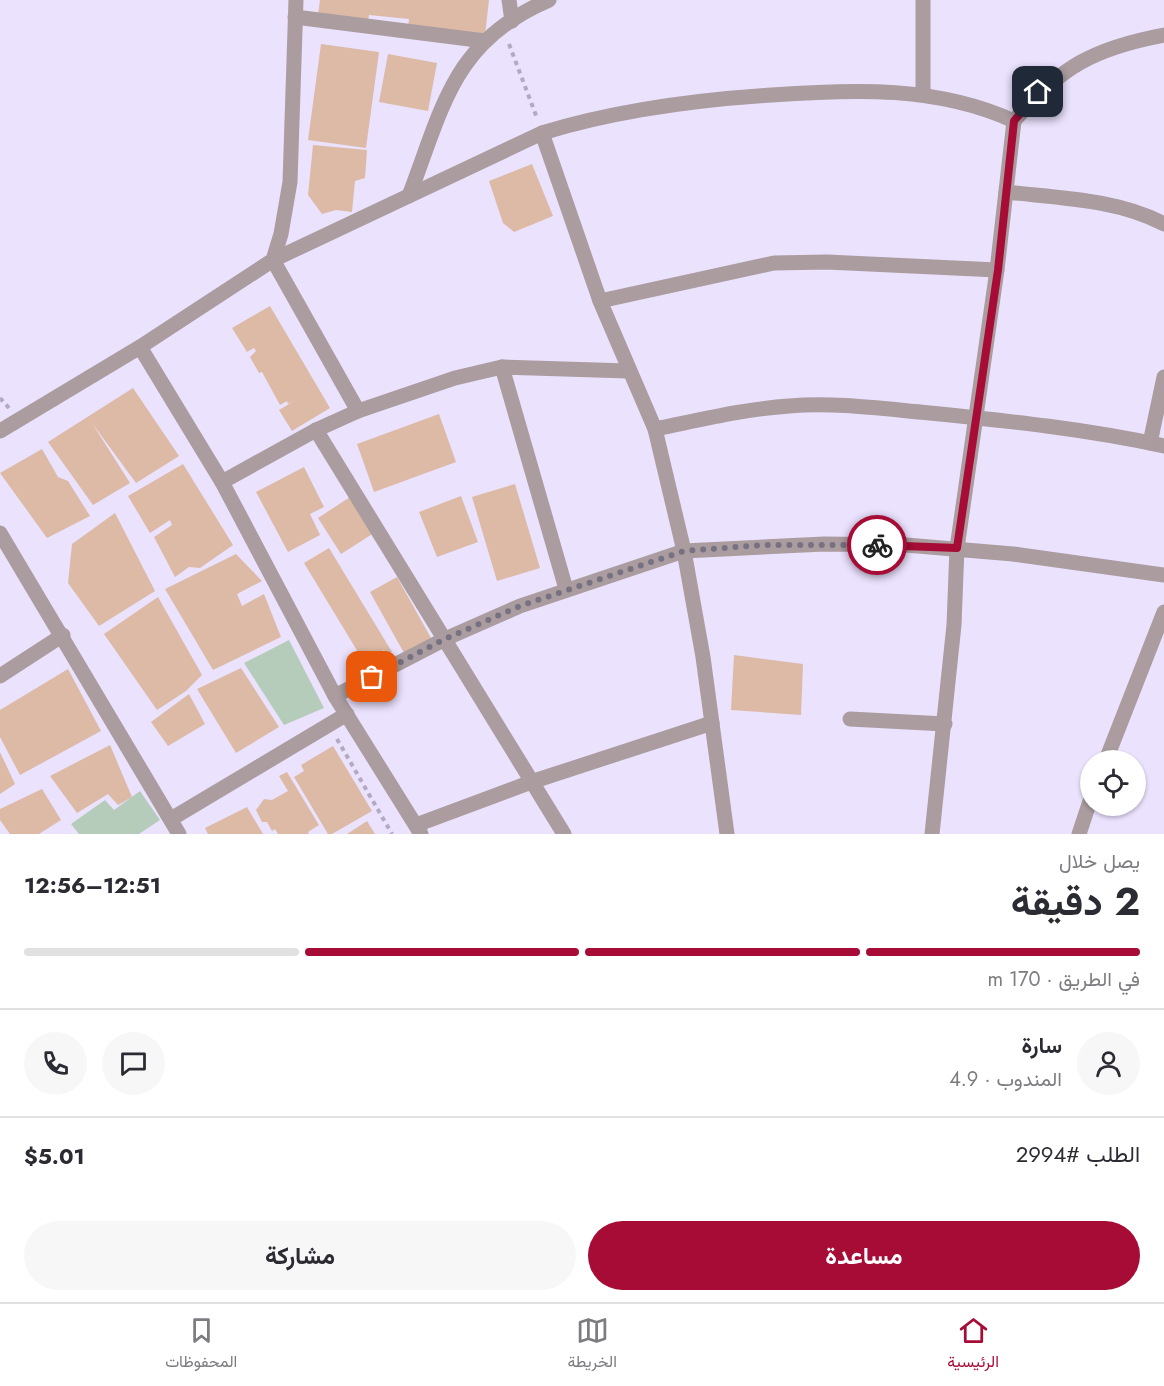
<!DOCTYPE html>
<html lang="ar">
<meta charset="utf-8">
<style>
body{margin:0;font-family:Jost,Vazirmatn,sans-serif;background:#f7f7f7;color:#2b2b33;direction:rtl;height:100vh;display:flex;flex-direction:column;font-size:22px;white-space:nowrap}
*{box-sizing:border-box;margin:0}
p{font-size:20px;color:#7c7c81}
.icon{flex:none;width:33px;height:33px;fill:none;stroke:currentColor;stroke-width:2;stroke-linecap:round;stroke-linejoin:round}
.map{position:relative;height:834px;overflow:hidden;direction:ltr}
.panel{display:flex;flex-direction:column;background:#fff;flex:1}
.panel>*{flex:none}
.fabs{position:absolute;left:1080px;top:750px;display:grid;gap:12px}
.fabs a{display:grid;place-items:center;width:66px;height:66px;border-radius:50%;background:#fff;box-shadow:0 2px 4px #0004;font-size:30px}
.pin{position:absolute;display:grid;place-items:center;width:51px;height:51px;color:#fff;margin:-26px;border-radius:12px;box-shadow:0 3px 9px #0006}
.courier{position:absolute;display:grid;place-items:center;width:60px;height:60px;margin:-30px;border:4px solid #a60c36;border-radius:50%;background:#fff;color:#222;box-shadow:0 2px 8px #0007}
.summary em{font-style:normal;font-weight:700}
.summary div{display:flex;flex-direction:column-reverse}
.summary{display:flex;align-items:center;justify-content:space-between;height:102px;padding:0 24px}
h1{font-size:39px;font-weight:700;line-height:45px}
.bar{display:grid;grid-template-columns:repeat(4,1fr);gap:9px 6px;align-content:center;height:72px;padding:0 24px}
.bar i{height:8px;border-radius:4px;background:#e1e1e2}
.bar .selected{background:#a60c36}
.bar p{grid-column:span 4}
.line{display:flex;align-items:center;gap:15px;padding:0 24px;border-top:2px solid #e1e1e2}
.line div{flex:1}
.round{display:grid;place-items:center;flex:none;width:63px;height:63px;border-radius:32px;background:#f7f7f7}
.cta{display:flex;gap:12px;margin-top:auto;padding:12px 24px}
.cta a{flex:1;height:69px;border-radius:36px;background:#a60c36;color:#fff;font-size:24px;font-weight:700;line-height:69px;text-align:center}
.cta a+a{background:#f7f7f7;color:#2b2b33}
.dock{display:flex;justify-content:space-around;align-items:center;height:84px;border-top:2px solid #e1e1e2;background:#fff;font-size:16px;color:#7c7c81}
.dock a{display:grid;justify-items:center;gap:3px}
.dock .selected{color:#a60c36}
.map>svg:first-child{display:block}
.green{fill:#b6ccbb}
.building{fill:#dcbaa6}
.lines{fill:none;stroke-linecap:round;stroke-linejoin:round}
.path{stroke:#b1aac0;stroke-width:4;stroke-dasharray:4.5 4.5;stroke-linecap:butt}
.street{stroke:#aa9c9f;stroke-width:15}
.done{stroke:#777282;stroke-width:6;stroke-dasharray:0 10.8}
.route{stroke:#a60c36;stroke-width:8}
</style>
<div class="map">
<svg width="1164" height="834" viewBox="0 0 1164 834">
<rect width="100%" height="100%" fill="#ebe2fe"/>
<g class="green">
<polygon points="289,640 324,708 284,725 244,663"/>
<polygon points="140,791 160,820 139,834 79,834 71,824 105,800 114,810"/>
</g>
<g class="building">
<polygon points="320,0 489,0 485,35 408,27 409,19 369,15 368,21 318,15"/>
<polygon points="321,44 379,52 366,148 308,140"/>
<polygon points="388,54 437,63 428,111 379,102"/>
<polygon points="313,145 367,150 365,178 355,181 352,212 336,210 322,214 308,195"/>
<polygon points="532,164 553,216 514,232 503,223 489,181"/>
<polygon points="270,306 330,408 292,431 279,410 294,401 288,404 287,401 280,405 262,372 259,373 250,357 256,351 254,348 247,352 232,328"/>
<polygon points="133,388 179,456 136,483 92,423 130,483 93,505 48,442"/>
<polygon points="439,414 456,462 374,492 357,444"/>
<polygon points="42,449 58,477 68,481 90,516 47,538 0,473"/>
<polygon points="183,464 233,545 200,568 189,567 175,577 154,537 172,525 170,520 150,533 128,496"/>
<polygon points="304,467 324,507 310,514 320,535 288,552 256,492"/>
<polygon points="515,484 540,568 497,581 472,497"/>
<polygon points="461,496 478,542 437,557 419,512"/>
<polygon points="350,497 374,533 341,554 318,518"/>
<polygon points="115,513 155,591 99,626 68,583 72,544"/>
<polygon points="329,548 392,652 387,655 384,650 364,662 304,563"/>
<polygon points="236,554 262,581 237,594 242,606 264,594 281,637 213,670 165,589"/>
<polygon points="397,577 431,638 404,653 370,592"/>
<polygon points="158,597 202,675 186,691 157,710 104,634"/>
<polygon points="734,655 803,664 801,715 731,710"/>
<polygon points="241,668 279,727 236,753 197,689"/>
<polygon points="68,669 101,731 20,775 0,737 0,710"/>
<polygon points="189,694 205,724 168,746 151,722"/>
<polygon points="110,745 132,797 118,805 108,794 77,813 50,776"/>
<polygon points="333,746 372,811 332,834 328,834 294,777 304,771 301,765"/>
<polygon points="0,752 15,784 0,794"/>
<polygon points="287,772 319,825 308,832 309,834 278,834 275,829 272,831 267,822 262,822 256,810 264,799 272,800 288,791 279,776"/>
<polygon points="42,789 61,820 39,834 10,834 0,820 0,809"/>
<polygon points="247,807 263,834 208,834 205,828"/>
<polygon points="367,821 375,834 347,834"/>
</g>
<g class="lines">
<g class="path">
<polyline points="509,44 537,118"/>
<polyline points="0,398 9,408"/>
<polyline points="337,739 392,834"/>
</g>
<g class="street">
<polyline points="296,0 290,182 281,234 273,260 140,347 222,482 335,696 421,834"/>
<polyline points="509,0 512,21"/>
<polyline points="923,0 923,95"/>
<polyline points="295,17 485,41"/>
<path d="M 1014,121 C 1060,67 1094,48 1164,35"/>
<path d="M 1006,192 C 1058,198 1117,199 1164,224"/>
<path d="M 409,196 C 443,107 453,41 549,0"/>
<polyline points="600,301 774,263 827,262 997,270"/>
<polyline points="502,367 566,589"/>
<polyline points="358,411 273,260 542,133"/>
<path d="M 655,429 C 700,420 744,409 789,406 C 836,402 884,409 930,413 C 1008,421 1087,429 1164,446"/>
<polyline points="316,430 564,834"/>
<polyline points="0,431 140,347"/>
<polyline points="1150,443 1164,377"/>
<polyline points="222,482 316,430 358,411 455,378 502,367 628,371"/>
<polyline points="0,533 179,834"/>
<polyline points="0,676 63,635"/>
<polyline points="335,696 445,639 520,606 684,551 824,544 906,545 1013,554 1164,575"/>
<polyline points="850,719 945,724"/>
<polyline points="1106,760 1164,612"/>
<polyline points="171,819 347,714"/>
<polyline points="416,825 534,781 712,723"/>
<path d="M 727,834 L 703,657 L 684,551 L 655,429 L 600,301 L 542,133 C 617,110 694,100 772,95 C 854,89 938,86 1014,121 L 997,270 L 957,548 L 954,625 L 932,834"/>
<polyline points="1079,834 1090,801"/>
</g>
</g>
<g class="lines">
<polyline class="done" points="372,677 445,639 520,606 684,551 763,545 877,545"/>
<polyline class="route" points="877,545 957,548 998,270 1014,121 1038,92"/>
</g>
</svg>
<div class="fabs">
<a><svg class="icon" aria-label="locate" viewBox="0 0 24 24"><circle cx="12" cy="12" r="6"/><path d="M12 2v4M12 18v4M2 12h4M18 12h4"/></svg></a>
</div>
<div class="pin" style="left:372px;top:677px;background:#ea580c"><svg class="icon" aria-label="bag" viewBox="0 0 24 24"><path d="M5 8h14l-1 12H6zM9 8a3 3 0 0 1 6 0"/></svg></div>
<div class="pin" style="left:1038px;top:92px;background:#1f2937"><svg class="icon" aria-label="home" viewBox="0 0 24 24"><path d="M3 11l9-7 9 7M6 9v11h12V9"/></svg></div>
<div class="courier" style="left:877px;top:545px"><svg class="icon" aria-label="bike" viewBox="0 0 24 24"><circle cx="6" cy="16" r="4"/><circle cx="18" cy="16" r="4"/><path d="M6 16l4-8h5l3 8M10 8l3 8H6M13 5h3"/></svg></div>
</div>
<section class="panel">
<div class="summary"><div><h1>2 دقيقة</h1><p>يصل خلال</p></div><em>12:51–12:56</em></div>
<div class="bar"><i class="selected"></i><i class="selected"></i><i class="selected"></i><i></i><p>في الطريق · 170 m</p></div>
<div class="line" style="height:108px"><a class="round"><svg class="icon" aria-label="person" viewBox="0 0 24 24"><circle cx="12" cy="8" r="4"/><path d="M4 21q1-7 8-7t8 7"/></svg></a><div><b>سارة</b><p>المندوب · 4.9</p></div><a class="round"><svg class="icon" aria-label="chat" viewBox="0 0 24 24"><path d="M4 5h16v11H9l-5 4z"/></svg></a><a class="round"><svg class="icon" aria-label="phone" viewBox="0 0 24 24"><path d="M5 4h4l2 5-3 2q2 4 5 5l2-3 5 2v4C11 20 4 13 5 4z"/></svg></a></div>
<div class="line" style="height:78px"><div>الطلب #2994</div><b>$5.01</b></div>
<div class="cta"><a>مساعدة</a><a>مشاركة</a></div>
</section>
<nav class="dock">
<a class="selected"><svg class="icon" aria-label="home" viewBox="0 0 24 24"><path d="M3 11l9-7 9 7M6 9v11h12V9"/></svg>الرئيسية</a>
<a><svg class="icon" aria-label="map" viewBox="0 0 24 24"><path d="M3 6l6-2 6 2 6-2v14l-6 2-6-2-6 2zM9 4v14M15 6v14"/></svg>الخريطة</a>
<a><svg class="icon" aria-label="saved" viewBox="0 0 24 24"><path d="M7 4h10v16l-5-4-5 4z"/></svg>المحفوظات</a>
</nav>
